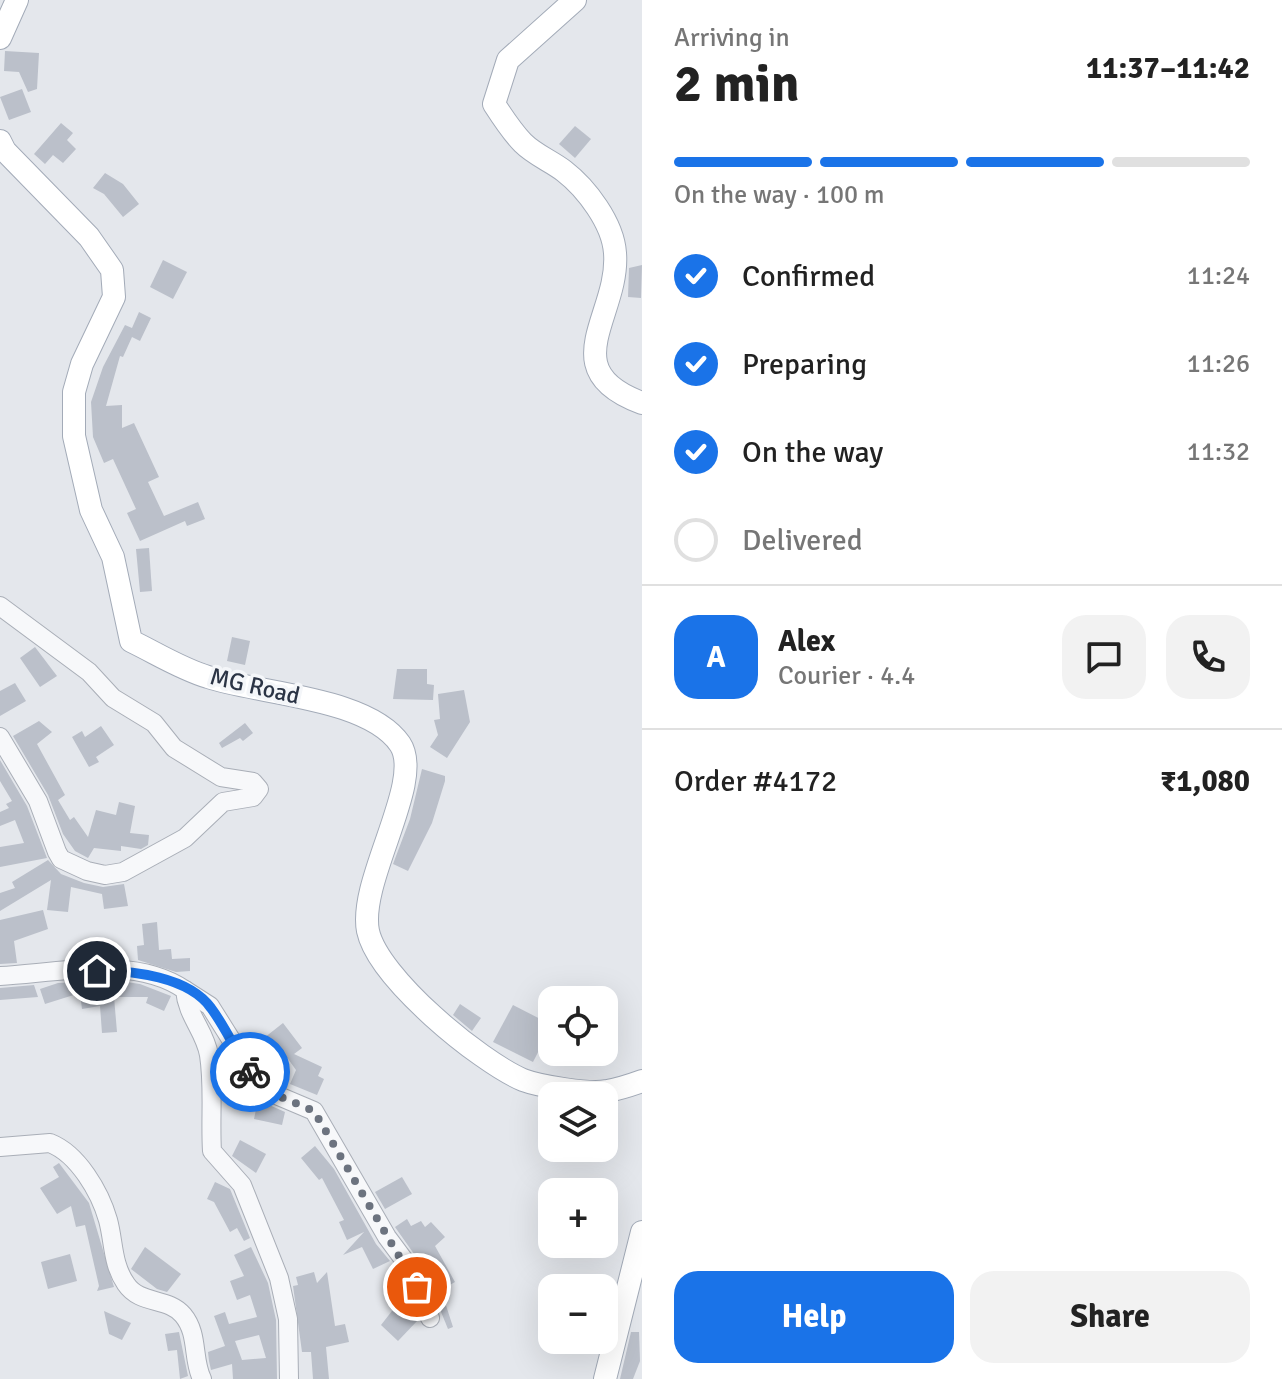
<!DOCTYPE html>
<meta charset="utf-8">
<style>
body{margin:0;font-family:Signika,sans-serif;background:#f2f2f2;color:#222;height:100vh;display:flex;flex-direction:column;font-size:30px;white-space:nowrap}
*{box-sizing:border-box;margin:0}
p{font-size:26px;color:#767676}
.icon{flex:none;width:44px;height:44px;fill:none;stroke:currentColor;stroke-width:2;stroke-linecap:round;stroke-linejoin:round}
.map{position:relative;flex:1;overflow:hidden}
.drawer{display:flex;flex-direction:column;background:#fff;width:640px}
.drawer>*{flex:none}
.buttons{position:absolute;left:538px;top:986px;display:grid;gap:16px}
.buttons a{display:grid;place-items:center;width:80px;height:80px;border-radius:16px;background:#fff;box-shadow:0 8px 32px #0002;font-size:40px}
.pin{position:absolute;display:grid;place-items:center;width:68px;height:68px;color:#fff;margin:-34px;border:4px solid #fff;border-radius:50%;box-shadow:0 2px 8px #0007}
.courier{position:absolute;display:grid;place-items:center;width:80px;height:80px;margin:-40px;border:6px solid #1a73e8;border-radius:50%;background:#fff;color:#222;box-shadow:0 2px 10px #0007}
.headline em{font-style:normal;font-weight:700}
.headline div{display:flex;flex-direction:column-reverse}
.headline{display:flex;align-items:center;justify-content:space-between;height:136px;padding:0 32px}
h1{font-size:52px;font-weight:700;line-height:60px}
.bar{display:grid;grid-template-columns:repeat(4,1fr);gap:12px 8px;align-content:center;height:96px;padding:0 32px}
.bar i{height:10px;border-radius:6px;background:#e0e0e0}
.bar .on{background:#1a73e8}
.bar p{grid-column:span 4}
.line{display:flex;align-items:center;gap:20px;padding:0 32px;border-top:2px solid #e0e0e0}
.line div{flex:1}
.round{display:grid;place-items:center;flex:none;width:84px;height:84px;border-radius:24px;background:#f2f2f2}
ol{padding:0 32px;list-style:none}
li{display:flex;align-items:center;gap:24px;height:88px}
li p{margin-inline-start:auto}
li .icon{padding:8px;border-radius:50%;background:#1a73e8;color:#fff;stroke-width:4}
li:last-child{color:#767676}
li i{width:44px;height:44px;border:4px solid #e0e0e0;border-radius:50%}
.cta{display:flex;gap:16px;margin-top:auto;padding:16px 32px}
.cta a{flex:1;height:92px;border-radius:24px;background:#1a73e8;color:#fff;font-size:32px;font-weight:700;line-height:92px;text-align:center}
.cta a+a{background:#f2f2f2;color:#222}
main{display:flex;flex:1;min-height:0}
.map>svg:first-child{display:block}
.building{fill:#bbc0ca;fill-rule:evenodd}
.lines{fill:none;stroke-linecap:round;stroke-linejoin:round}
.minor-casing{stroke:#a9aeb7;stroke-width:20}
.major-casing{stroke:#a3abb8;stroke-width:24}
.minor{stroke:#f7f8fa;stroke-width:18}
.major{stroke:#fff;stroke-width:22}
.done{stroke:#6c737f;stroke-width:8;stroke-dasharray:0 14.4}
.route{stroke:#1a73e8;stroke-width:10}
.labels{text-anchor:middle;stroke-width:7;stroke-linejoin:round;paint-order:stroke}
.street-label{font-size:24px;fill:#2b3445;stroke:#f4f6f9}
</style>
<main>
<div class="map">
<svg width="642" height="1379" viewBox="0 0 642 1379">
<rect width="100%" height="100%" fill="#e4e7ec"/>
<g class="building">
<polygon points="5,51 39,53 37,89 28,92 19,72 4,71"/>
<polygon points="22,89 31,112 9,120 0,97"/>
<polygon points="61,123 73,133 67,140 76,149 63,163 53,155 45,164 34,154"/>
<polygon points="575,126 591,139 575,158 559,144"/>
<polygon points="105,173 123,184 139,204 123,217 104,194 93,188"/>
<polygon points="163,260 187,272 173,299 150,287"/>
<polygon points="642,265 641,298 628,297 629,268"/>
<polygon points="139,312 151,318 140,341 132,337 123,357 120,356 106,406 122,405 122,428 134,423 159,477 148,482 164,516 198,502 205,519 187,526 185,521 140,541 127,513 136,509 113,459 104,463 93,437 91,402 103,367 125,325 132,328"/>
<polygon points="149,548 152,591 140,592 136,549"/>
<polygon points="232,637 250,641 245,665 227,661"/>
<polygon points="35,647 57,676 40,687 20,658"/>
<polygon points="397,669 427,669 427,684 434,685 433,700 393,699"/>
<polygon points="15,683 26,701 0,716 0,691"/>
<polygon points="464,690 470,722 447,758 430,747 438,735 434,720 440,719 438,694"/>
<polygon points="39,721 52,732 37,744 65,795 58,800 70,820 74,817 88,837 96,810 116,815 119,802 135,806 130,833 149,835 148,845 141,849 121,846 121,851 94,848 88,858 75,851 63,834 48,795 13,736"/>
<polygon points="245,723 253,733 243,741 240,738 222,748 219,743"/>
<polygon points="101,726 114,745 96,757 99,762 89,767 72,737 82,731 85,737"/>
<polygon points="0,760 27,806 47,858 0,867 0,847 24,843 15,820 0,826 0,812 9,808 6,804 12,801 0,781"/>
<polygon points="422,769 445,776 445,781 432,823 408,871 393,864 410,819"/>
<polygon points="48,860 61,874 84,883 103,887 124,884 128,906 104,909 102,894 71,887 68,912 47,910 51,880 0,911 0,893 15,888 12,882"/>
<polygon points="43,910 48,929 14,941 17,963 0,964 0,920"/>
<polygon points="157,922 159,950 171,949 172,959 190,958 190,971 176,972 138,960 137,946 144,945 142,924"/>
<polygon points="119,981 140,984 171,996 164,1011 146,1003 148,997 114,997 117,1032 102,1033 100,1006 82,1009 80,993 45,1004 40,989 58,983"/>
<polygon points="34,985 38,997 0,1000 0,988"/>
<polygon points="460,1004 481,1018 472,1031 453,1015"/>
<polygon points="513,1005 552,1025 533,1062 493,1042"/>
<polygon points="283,1023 302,1048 294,1054 322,1067 318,1076 324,1079 317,1095 290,1084 296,1070 286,1056 281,1059 264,1038"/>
<polygon points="258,1100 285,1112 282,1125 254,1119"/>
<polygon points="240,1140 266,1154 256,1173 232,1156"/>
<polygon points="315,1146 334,1169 376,1244 390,1261 373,1269 362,1247 343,1255 364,1232 347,1240 339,1222 344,1220 322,1178 319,1180 301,1158"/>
<polygon points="59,1163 89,1203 114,1287 97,1291 99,1286 85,1225 76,1227 71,1206 57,1214 40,1188 59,1177 53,1167"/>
<polygon points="402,1177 412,1194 385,1209 375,1192"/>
<polygon points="215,1182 230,1189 250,1238 244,1241 237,1228 230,1232 214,1202 207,1199"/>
<polygon points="407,1219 411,1226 421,1221 425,1227 431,1222 445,1237 435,1246 455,1282 441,1290 453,1327 448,1329 428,1280 431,1278 395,1227"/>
<polygon points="145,1247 181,1274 167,1292 157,1289 131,1269"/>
<path d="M 251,1247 L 268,1283 L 276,1320 L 277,1379 L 233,1379 L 232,1364 L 211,1370 L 209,1361 L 208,1352 L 225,1346 L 214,1316 L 225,1312 L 229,1324 L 257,1317 L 250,1295 L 237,1300 L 230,1281 L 244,1276 L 234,1255 ZM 259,1335 L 266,1358 L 242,1360 L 235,1341 Z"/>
<polygon points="70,1254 77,1281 48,1289 41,1262"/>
<polygon points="314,1272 317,1283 327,1272 335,1326 345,1324 349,1342 326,1347 329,1379 313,1379 311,1352 302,1352 293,1286 298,1285 296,1277"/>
<polygon points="406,1293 418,1320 398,1341 381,1325"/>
<polygon points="104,1311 131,1323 122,1340 109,1334"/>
<polygon points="179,1332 188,1376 180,1379 177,1350 168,1351 165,1334"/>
<polygon points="631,1332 639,1332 640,1361 633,1379 620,1379"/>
</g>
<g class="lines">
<defs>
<g id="minor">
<polyline points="0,606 89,672 113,698 154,723 174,748 221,777 253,782 259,789 253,797 223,802 185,838 123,872 105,875 87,871 61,859 57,852 38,801 0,737"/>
<path d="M 0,976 C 57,973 135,955 185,990 C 187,1016 205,1031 209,1055 C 214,1087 210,1119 212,1151 L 242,1185 L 279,1278 L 288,1319 L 289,1379"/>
<polyline points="185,990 210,1006 262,1089 314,1111 387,1237 410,1268 430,1318"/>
<path d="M 0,1147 L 50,1143 C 78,1154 100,1192 108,1220 C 114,1242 112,1264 126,1284 C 140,1305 168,1297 183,1315 C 199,1334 192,1359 202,1379"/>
</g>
<g id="major">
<path d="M 575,0 L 508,60 L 494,104 C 503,118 512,132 523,143 C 535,155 551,161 564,171 C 586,188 613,223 615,253 C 620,315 552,370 642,403"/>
<polyline points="0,38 17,0"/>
<path d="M 0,141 L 5,151 L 89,237 L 112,270 L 114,297 L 82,364 L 74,392 L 74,436 L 91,510 L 113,557 L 131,641 C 156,653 181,669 208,677 C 258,694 368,697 400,744 C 425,781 358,880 368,931 C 378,978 479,1061 523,1080 C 539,1086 591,1095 607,1091 C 619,1089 631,1085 642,1081"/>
<polyline points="605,1379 642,1232"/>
</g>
</defs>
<use href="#minor" class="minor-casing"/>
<use href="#major" class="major-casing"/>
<use href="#minor" class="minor"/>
<use href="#major" class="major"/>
</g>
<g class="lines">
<polyline class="done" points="250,1072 262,1089 314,1111 417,1287"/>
<path class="route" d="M 97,971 C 132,970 189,977 211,1008 C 226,1028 236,1052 250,1072"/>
</g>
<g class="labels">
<g class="street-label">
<text transform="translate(255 686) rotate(13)" y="8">MG Road</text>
</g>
</g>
</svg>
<div class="buttons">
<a><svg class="icon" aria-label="locate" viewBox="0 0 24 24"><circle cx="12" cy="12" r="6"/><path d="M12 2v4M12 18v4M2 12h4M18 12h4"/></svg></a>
<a><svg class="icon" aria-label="layers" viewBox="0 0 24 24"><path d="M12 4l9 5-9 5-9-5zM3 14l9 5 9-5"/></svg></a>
<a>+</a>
<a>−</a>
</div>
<div class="pin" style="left:417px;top:1287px;background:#ea580c"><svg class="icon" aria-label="bag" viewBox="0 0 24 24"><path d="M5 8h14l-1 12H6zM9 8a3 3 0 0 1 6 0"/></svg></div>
<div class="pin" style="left:97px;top:971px;background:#1f2937"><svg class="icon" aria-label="home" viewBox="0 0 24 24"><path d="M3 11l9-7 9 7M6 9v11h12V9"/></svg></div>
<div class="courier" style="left:250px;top:1072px"><svg class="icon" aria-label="bike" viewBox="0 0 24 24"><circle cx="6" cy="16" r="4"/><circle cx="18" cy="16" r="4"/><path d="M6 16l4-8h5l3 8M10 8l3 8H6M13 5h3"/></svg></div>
</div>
<section class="drawer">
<div class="headline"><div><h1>2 min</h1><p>Arriving in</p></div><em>11:37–11:42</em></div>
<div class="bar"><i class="on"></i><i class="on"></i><i class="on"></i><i></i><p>On the way · 100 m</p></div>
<ol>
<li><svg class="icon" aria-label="check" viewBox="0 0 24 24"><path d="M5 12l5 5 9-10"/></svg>Confirmed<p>11:24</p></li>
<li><svg class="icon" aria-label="check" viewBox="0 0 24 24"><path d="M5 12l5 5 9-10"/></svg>Preparing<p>11:26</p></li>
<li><svg class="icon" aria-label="check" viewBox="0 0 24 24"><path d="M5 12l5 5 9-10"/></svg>On the way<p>11:32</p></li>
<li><i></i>Delivered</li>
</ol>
<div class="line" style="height:144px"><b class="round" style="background:#1a73e8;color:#fff">A</b><div><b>Alex</b><p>Courier · 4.4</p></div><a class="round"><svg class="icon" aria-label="chat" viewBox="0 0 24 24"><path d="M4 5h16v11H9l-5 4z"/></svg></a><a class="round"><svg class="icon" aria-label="phone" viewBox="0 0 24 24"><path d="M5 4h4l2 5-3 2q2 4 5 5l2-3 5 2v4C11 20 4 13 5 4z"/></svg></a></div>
<div class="line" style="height:104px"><div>Order #4172</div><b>₹1,080</b></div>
<div class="cta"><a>Help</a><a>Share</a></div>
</section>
</main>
